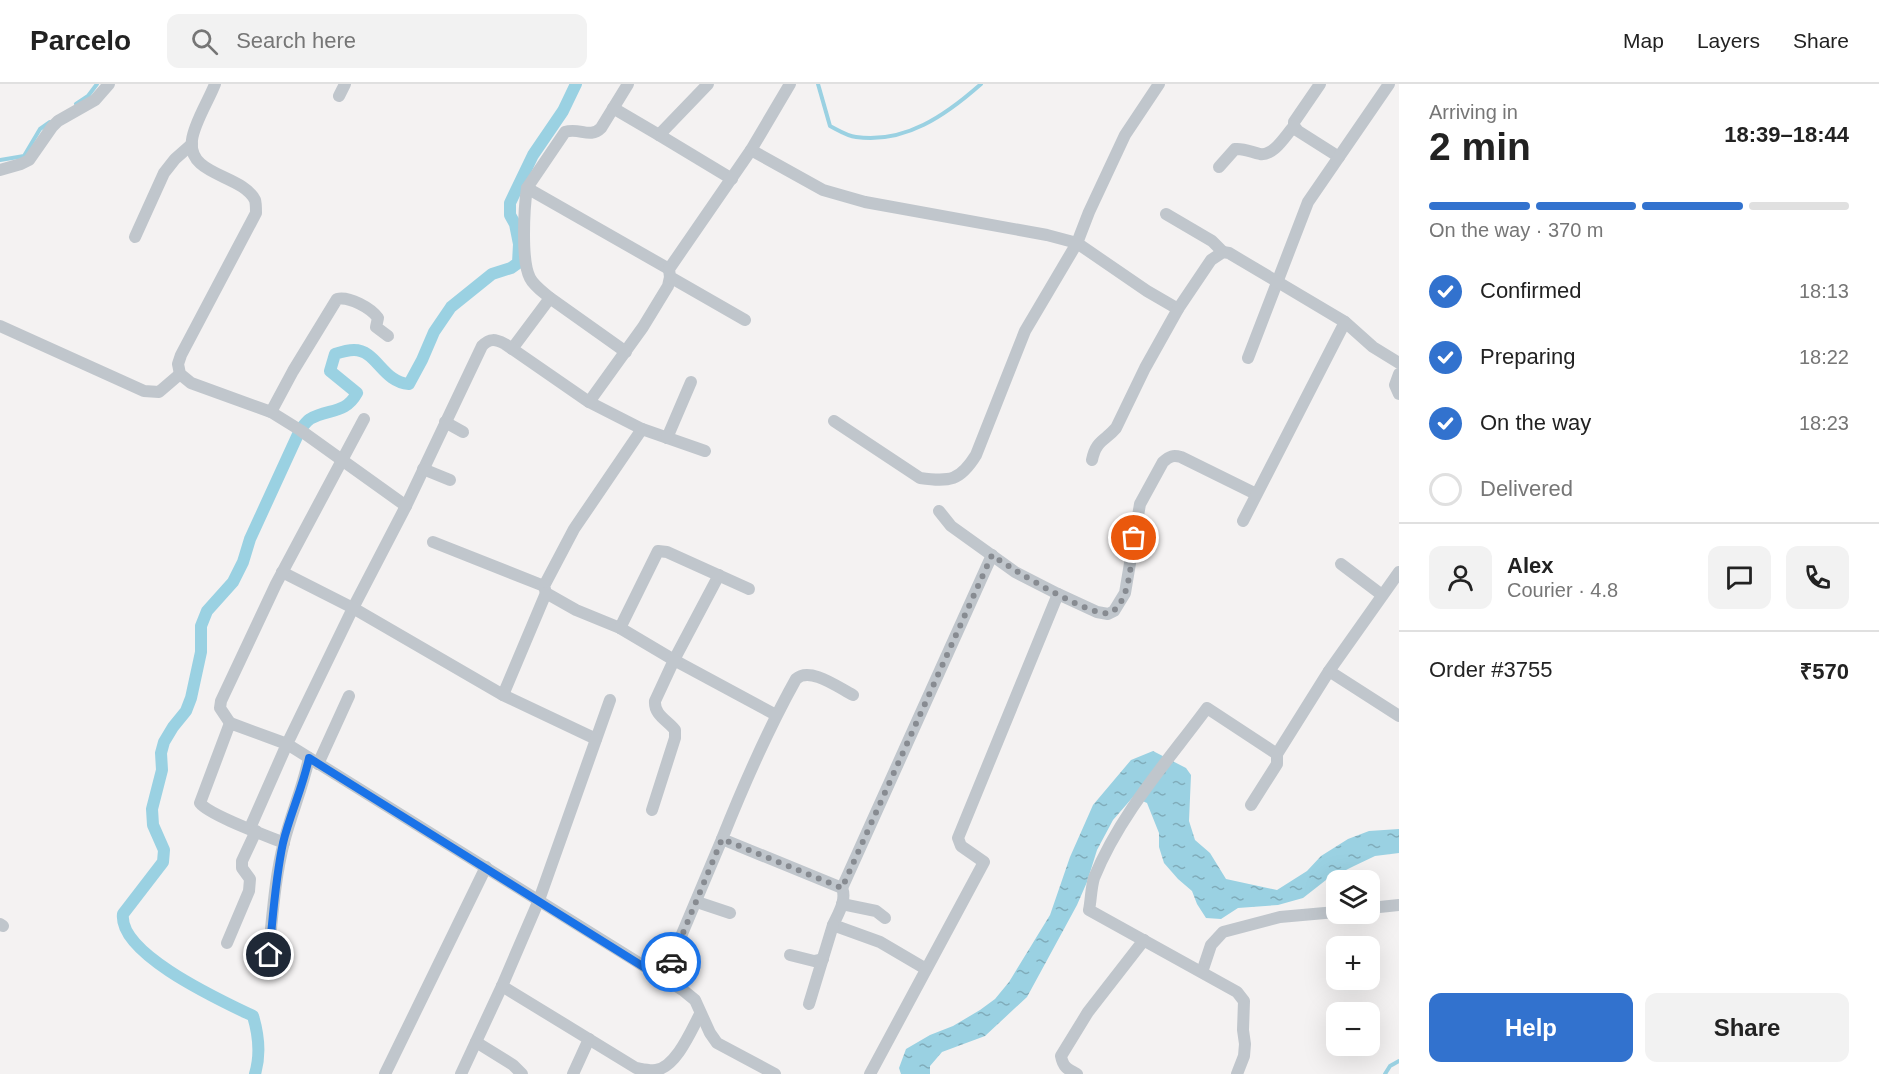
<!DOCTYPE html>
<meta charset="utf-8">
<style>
body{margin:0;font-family:Arial,sans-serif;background:#f2f2f2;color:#222;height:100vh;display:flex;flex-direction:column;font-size:22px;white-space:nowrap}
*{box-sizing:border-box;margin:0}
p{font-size:20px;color:#767676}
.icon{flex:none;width:33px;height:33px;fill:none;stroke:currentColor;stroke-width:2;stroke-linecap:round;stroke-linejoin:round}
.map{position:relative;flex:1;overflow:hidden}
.panel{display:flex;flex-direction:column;background:#fff;width:480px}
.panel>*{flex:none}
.tools{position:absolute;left:1326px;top:786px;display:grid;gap:12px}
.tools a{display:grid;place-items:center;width:54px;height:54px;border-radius:12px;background:#fff;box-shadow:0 6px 24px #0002;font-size:30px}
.pin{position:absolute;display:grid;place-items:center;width:51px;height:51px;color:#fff;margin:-26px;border:3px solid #fff;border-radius:50%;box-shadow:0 2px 6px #0007}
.courier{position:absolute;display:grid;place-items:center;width:60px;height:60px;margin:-30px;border:4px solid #1a73e8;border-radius:50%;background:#fff;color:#222;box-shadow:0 2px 8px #0007}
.headline em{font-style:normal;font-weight:800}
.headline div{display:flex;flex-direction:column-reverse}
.headline{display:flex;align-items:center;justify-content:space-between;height:102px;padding:0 30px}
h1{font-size:39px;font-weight:800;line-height:45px}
.bar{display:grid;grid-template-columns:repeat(4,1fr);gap:9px 6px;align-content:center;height:72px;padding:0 30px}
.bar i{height:8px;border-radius:4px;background:#e0e0e0}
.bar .selected{background:#3272ce}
.bar p{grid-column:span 4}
.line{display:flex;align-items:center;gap:15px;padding:0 30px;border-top:2px solid #e0e0e0}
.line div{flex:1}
.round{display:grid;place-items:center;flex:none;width:63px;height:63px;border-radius:12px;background:#f2f2f2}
ol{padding:0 30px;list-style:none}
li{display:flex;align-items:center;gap:18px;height:66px}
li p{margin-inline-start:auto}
li .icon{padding:6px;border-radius:50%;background:#3272ce;color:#fff;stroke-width:4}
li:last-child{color:#767676}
li i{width:33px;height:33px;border:3px solid #e0e0e0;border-radius:50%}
.button{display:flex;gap:12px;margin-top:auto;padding:12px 30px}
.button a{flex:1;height:69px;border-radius:12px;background:#3272ce;color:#fff;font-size:24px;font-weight:800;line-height:69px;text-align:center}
.button a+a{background:#f2f2f2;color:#222}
header{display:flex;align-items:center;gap:36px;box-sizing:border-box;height:84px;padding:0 30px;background:#fff;border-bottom:2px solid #e0e0e0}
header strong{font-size:28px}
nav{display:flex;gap:33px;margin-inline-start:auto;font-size:21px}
.search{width:420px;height:54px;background:#f2f2f2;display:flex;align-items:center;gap:15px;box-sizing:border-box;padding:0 21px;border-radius:12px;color:#767676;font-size:22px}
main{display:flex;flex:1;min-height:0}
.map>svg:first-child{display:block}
.water{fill:url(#water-ripples)}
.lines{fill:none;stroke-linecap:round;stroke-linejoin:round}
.stream{stroke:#9ad1e2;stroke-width:4}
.canal{stroke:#9ad1e2;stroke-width:12}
.street{stroke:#c0c6cc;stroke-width:12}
.done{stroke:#878b91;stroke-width:6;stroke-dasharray:0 10.8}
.route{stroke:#1a73e8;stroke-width:8}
</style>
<header>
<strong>Parcelo</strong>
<div class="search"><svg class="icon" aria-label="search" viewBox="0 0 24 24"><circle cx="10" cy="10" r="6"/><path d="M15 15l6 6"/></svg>Search here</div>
<nav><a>Map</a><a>Layers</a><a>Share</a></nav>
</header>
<main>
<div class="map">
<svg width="1399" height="990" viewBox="0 0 1399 990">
<defs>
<pattern id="water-ripples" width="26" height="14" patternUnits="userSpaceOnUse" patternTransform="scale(1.5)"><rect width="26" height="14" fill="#9ad1e2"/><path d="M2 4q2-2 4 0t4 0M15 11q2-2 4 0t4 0" fill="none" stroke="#80acba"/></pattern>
</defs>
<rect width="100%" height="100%" fill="#f4f2f2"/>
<polygon class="water" points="1153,667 1186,684 1191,691 1189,737 1195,756 1210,769 1226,795 1277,806 1307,787 1321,772 1348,755 1369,747 1399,745 1399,769 1375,772 1354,782 1326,796 1303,814 1278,821 1238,824 1221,835 1206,834 1197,820 1192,807 1178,795 1164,779 1159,763 1159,749 1147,719 1133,713 1113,736 1097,766 1087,798 1077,821 1027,913 985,952 942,968 930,982 930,990 901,990 899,984 906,965 930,951 953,942 980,926 995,915 1009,898 1050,831 1070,773 1093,721 1131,676"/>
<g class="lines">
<g class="stream">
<path d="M 818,0 L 830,42 C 838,46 847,52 856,53 C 905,60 946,31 981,0"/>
<polyline points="76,20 88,12 97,0"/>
<polyline points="0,76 24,72 40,45 50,38"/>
<polyline points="1385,990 1390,982 1399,977"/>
</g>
<path class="canal" d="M 255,990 C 261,970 259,952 253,932 C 222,917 118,870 123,830 L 163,778 L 164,766 L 153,741 L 152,725 L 162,686 L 161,669 L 164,658 L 173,643 L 186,627 L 191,614 L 201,568 L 201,542 L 207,527 L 233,498 L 243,478 L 250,455 L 300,346 C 303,342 307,337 310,335 C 328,324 345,331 357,309 L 330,287 L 335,270 C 341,268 348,266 354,266 C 377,266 382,298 409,300 L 422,276 L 434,248 L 451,223 L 492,190 L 511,184 L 518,179 L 519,160 L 515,140 L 510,131 L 510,119 L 533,71 L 563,27 L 576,0"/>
<g class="street">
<path d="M 215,0 C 209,16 194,39 192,56 C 187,92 242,90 255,116 C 256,119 256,126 256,129 L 181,271 L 178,280 L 180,290 L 191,299 L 271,328 L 300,346 L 406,422"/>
<path d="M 628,0 L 601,44 C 590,55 579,43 565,48 L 527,104 L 669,185"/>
<polyline points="708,0 659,51 732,95"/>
<polyline points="1320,0 1294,38 1294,42 1298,47 1339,73"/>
<polyline points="339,12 345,0"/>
<polyline points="613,24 659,51"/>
<polyline points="751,66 823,106 865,118 1047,151 1077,159 1147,207 1178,225"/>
<path d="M 1219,83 L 1235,65 C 1244,64 1251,68 1260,70 C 1274,72 1285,52 1294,42"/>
<polyline points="0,86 21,80 29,76 52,43 58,37 95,16 109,0"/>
<polyline points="1166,130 1212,157 1223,168"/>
<polyline points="135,153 164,89 175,75 192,60"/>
<polyline points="670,193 668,202 643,243 589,318 642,345 574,445 544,502 546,509 576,526 620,544 674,576 719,491"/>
<polyline points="550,214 626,268"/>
<polyline points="745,236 670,193 669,185 751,66 790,0"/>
<polyline points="0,242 144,307 159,308 180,290"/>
<path d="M 512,265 L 550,214 C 543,208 534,202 530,194 C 521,177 524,124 527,104"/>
<polyline points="1248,274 1308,118 1389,0"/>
<polyline points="1399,290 1395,301 1399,310"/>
<path d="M 589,318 L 505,260 C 495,255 490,254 482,262 L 406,422 L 353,524 L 287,660 L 684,907 L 695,916 L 710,949 L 717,959 L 775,990"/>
<path d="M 271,328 L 293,287 L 337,215 C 349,212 371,224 378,234 L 376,243 L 388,252"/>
<path d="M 834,337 L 920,394 C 950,398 960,397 976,371 L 1025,247 L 1077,159 L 1089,128 L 1125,51 L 1159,0"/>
<polyline points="445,338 463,348"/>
<polyline points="642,345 705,367"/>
<polyline points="667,354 691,298"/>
<path d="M 1092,376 C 1096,356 1105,357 1116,344 L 1145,284 L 1178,225 L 1211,176 L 1223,168 L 1229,169 L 1345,238 L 1373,263 L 1399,279"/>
<polyline points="423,385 450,396"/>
<path d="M 939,427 L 951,442 L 1015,488 L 1058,510 L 1097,528 L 1108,530 L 1114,527 L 1125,509 L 1140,420 L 1163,378 C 1170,372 1173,371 1181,373 L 1256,410"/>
<polyline points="1243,437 1345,238"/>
<polyline points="433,458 544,502"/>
<polyline points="1341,480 1382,511"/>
<polyline points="282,488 353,524 503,611 596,655"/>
<polyline points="620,544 658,467 667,468 749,505"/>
<polyline points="1329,587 1399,632"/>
<polyline points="503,611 546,509"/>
<path d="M 853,611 C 839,604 810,582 796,595 C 767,647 744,700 722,755 L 842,804 C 847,816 838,830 833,841 L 880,858 L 926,885"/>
<polyline points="230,639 220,624 221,617 276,500 364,335"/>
<polyline points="318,680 349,612"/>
<polyline points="1251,721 1277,680 1277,670"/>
<path d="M 652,726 L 675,654 L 675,646 C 667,636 654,631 655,617 L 674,576 L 776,631"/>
<path d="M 250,744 L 287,660 L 230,639 L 200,719 C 209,731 267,752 284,759"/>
<polyline points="842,804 992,471"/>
<polyline points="697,818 730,829"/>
<polyline points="842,820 876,827 885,834"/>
<polyline points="1370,824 1399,821"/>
<polyline points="0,840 3,842"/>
<polyline points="227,859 249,807 250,795 242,784 242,777 256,747"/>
<polyline points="790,871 814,877 823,875"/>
<polyline points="1202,888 1211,861 1223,848 1280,833 1336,828"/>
<path d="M 266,890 C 272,846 273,801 284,758 C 291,730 303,703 309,674"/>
<polyline points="663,895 722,755"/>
<path d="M 502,902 L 636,984 C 642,985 650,987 656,986 C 676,983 691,947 700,930"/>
<polyline points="809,920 833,841"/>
<polyline points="476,958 513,981 522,990"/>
<polyline points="385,990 486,783"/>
<polyline points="461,990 502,902 539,816 610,616"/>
<polyline points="573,990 589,955"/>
<polyline points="870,990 984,778 961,762 958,754 1058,510"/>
<path d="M 1077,990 C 1067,985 1063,983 1061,972 L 1088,928 L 1144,856"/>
<path d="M 1237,990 L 1244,972 L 1245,960 L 1243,946 L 1244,917 L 1237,908 L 1089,826 C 1091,816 1091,804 1094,794 C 1120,730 1167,678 1207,624 L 1277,670 L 1329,587 L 1399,488"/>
</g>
</g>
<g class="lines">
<path class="done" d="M 671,878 L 722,755 L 842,804 L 992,471 C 1008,483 1097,538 1112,528 C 1131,515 1131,474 1134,454"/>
<path class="route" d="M 269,871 C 273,834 275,796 283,759 C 290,730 303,703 309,674 L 663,895 L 671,878"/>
</g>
</svg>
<div class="tools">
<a><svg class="icon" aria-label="layers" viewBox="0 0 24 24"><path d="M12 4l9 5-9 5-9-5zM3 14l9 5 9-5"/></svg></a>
<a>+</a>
<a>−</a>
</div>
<div class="pin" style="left:1134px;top:454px;background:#ea580c"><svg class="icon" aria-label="bag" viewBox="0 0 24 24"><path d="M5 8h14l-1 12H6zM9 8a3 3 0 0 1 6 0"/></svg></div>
<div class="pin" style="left:269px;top:871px;background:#1f2937"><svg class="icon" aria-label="home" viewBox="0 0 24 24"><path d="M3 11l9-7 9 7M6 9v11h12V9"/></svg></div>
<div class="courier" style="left:671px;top:878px"><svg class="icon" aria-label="car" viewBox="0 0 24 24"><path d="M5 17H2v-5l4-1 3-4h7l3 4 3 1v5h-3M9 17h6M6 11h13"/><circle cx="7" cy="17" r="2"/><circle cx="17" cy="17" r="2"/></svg></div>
</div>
<section class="panel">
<div class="headline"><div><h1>2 min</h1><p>Arriving in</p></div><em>18:39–18:44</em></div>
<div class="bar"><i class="selected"></i><i class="selected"></i><i class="selected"></i><i></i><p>On the way · 370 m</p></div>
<ol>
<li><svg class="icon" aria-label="check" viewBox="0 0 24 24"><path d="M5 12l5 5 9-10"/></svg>Confirmed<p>18:13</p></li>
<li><svg class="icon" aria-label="check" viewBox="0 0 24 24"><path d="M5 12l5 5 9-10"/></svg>Preparing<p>18:22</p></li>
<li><svg class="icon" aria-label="check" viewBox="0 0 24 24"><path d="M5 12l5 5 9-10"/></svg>On the way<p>18:23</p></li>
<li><i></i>Delivered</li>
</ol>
<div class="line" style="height:108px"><a class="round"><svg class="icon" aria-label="person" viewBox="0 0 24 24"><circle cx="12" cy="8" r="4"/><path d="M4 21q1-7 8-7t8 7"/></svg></a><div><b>Alex</b><p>Courier · 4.8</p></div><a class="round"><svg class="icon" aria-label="chat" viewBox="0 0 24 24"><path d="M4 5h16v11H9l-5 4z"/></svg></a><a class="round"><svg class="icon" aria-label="phone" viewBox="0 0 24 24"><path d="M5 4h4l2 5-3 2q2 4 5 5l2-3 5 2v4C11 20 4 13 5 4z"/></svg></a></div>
<div class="line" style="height:78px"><div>Order #3755</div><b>₹570</b></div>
<div class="button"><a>Help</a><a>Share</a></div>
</section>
</main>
